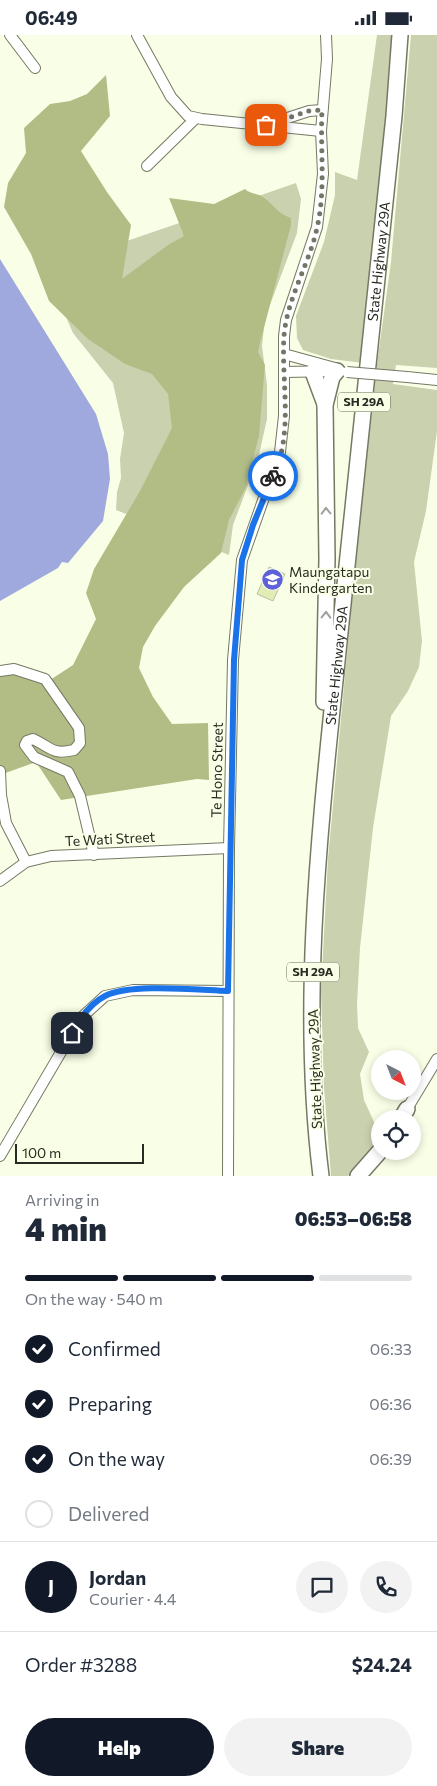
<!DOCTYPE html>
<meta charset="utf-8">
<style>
body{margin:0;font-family:Commissioner,sans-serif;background:#f2f2f3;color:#1f2937;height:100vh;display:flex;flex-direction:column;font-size:19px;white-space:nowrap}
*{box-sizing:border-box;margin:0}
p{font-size:16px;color:#747a83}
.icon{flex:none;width:28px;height:28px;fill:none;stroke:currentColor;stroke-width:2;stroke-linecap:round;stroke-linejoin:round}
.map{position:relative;height:1141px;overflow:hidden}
.panel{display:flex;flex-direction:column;background:#fff;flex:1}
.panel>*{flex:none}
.needle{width:32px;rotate:138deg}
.fabs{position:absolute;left:371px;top:1015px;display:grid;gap:10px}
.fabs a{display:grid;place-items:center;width:50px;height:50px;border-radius:50%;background:#fff;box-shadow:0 2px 8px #0003;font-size:25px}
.scale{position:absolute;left:15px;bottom:12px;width:129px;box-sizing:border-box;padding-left:5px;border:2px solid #292b22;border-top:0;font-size:14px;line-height:18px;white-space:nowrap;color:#292b22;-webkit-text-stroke:4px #f9ffe6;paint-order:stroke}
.pin{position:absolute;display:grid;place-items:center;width:42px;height:42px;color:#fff;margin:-21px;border-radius:10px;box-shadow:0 2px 8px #0006}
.courier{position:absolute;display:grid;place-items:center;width:50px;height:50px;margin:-25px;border:4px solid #1a73e8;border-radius:50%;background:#fff;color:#222;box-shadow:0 1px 6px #0007}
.head em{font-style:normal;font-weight:800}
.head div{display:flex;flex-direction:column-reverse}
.head{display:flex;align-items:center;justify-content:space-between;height:85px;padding:0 25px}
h1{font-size:32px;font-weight:800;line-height:38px}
.bar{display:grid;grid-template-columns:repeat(4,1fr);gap:8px 5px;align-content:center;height:60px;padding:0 25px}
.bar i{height:6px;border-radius:4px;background:#e0e1e3}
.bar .active{background:#111827}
.bar p{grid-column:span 4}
.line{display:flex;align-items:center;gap:12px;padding:0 25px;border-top:1px solid #e0e1e3}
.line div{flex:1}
.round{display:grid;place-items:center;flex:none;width:52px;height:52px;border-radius:26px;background:#f2f2f3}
ol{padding:0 25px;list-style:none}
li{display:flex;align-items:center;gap:15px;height:55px}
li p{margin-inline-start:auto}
li .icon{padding:5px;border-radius:50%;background:#111827;color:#fff;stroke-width:4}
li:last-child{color:#747a83}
li i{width:28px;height:28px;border:2px solid #e0e1e3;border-radius:50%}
.button{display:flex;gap:10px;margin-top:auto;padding:10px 25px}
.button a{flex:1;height:58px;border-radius:30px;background:#111827;color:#fff;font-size:20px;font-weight:800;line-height:58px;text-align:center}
.button a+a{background:#f2f2f3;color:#1f2937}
.status{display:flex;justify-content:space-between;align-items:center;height:35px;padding:0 25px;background:#fff;direction:ltr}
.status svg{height:14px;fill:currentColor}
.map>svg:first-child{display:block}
.green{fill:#c9d1af}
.forest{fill:#b2bd86}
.water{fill:#a0a9dd}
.building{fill:#e1edb4;stroke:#bbc0a9}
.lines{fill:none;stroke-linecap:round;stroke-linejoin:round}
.minor-casing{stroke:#747964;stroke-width:12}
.highway-casing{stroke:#747964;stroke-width:18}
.minor{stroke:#fff;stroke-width:10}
.highway{stroke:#fff;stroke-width:15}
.minor-bridge-casing{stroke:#747964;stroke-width:12;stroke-linecap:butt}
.minor-bridge{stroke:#fff;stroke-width:10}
.oneway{stroke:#9fa09c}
.done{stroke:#727567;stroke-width:5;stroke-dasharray:0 9}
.route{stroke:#1a73e8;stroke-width:6}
.labels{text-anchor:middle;stroke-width:4;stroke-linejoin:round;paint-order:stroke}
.shield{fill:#f9ffe6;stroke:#676b5d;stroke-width:1}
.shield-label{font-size:12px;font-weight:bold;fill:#292b22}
.street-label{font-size:14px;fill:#292b22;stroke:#f9ffe6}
.poi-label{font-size:14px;fill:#292b22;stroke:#f9ffe6;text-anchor:start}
</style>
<div class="status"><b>06:49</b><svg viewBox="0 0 49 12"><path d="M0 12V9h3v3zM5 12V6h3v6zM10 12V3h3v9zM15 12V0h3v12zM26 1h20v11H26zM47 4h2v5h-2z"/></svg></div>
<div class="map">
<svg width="437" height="1141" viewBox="0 0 437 1141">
<rect width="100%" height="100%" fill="#f9ffe6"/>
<g class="green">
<polygon points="377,0 394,0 363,328 331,324 303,315 297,303 296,281 324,207 335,160 335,137 357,145"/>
<polygon points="411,0 437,0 437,333 396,330 393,349 437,355 437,396 426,476 414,527 422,606 419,632 408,656 391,681 373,793 360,913 357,969 358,993 369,1017 360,1039 364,1065 374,1087 375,1106 378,1108 368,1122 348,1141 331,1141 324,1053 321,956 328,824 356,522 377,329 391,227"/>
<polygon points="296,148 301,164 297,198 265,283 262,311 267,350 267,384 258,424 233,490 229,520 116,475 117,457 121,443 120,424 124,398 113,348 73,298 45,234"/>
</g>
<path class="forest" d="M 106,40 L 110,81 L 81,116 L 107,157 L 131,190 L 122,244 L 168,210 L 184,201 L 169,163 L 214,169 L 245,154 C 250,159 257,158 263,162 C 274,170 278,179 291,183 L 291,190 L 260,308 L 258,317 L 265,330 L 259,401 L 245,454 L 229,485 L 221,518 L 184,552 L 155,591 L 143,612 L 139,633 L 153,662 L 172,689 L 208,688 L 209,745 L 197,744 L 61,765 L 36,727 L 0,740 L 0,780 L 0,639 L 26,632 L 47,647 L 73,630 L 96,584 L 86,558 L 94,534 L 140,456 L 172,393 L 168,359 L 152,339 L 125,329 L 88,304 L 49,266 L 31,219 L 4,172 L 8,148 L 26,118 L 24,93 L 50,69 L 70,66 L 87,59 Z"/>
<polygon class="water" points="0,224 96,379 108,419 110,444 103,486 68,528 62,527 58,533 0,566"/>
<polygon class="building" points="269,532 285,539 273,566 257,559"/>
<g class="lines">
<defs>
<g id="minor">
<polyline points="10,0 35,33"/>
<polyline points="137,0 171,62 188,81 202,84 321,96"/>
<polyline points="272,88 309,76 322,75"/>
<polyline points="147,131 196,83"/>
<polyline points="284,319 335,333"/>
<polyline points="284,337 338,336"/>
<polyline points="407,342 437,345"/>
<path d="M 0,636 L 14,634 L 45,644 L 79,693 L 80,708 L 74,715 C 52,720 52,713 33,704 L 27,706 L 25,710 L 34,722 L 68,737 L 80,761 L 94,820"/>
<polyline points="0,736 1,760 6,788 26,827"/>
<polyline points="0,846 26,827 51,821 229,813"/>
<polyline points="407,1074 437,1024"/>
<polyline points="0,1121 81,983 105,961 133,955 228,956"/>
<polyline points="228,1141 229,813 233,625 242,525 280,417 284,381 284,301 286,285 317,192 323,139 321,96 327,24 326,0"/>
</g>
<g id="highway">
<polyline points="313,337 325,369"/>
<polyline points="324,667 327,524 325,370 332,342 337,336"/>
<polyline points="401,1084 407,1074"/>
<path id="s1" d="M 321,1141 C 299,964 321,784 339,607 C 357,432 376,256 394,81 L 400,0"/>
<polyline points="358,1141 380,1116"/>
</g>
</defs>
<use href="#minor" class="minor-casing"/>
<use href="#highway" class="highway-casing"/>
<use href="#minor" class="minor"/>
<use href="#highway" class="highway"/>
<defs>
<polyline id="minor-bridge" points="347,337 407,342"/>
</defs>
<use href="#minor-bridge" class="minor-bridge-casing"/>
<use href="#minor-bridge" class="minor-bridge"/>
</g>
<defs><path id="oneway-chevron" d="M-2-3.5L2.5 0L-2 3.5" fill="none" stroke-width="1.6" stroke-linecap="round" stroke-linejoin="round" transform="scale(1.25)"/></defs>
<g class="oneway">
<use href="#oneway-chevron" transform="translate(326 476) rotate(-91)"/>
<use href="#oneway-chevron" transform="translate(326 580) rotate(-89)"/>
</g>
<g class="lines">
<path class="done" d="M 266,90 L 309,76 L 322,75 C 320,114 326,154 317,193 C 309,230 287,263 284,301 C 281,346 294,399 273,441"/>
<path class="route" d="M 72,998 C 79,985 91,968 105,961 C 130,948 198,955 228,956 L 234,625 L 242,525 L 253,490 L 273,441"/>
</g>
<defs>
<symbol id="school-disc" viewBox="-11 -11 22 22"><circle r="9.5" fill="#5d62da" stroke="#f9ffe6"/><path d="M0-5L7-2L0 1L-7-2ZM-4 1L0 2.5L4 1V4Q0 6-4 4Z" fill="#fff"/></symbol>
</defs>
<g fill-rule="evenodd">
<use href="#school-disc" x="260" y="532" width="25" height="25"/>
</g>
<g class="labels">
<g class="shield">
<rect x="338" y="357.5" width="52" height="19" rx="4"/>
<rect x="287" y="927.5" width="52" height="19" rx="4"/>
</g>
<g class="shield-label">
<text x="364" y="371">SH 29A</text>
<text x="313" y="941">SH 29A</text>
</g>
<g class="street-label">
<text dy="5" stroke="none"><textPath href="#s1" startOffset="918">State Highway 29A</textPath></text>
<text dy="5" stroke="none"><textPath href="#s1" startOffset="512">State Highway 29A</textPath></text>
<text transform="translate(217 735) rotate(-89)" y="5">Te Hono Street</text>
<text transform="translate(110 804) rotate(-3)" y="5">Te Wati Street</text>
<text transform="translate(315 1034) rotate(-92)" y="5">State Highway 29A</text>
</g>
<g class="poi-label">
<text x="289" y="542">Maungatapu<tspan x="289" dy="16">Kindergarten</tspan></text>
</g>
</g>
</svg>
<div class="fabs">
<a><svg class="needle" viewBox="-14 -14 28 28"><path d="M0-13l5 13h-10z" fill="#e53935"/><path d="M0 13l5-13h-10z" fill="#747a83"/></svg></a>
<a><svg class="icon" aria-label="locate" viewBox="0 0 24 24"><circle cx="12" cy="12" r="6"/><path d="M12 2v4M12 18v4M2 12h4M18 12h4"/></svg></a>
</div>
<div class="scale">100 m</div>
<div class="pin" style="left:266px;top:90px;background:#ea580c"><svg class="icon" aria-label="bag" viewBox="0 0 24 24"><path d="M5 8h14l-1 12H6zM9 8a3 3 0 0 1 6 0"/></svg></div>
<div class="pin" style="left:72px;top:998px;background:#1f2937"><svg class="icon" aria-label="home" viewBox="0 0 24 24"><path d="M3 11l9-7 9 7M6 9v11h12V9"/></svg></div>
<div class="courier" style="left:273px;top:441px"><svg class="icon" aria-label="bike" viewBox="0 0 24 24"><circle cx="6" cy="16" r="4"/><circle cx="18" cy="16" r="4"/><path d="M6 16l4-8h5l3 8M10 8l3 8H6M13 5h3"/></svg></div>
</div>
<section class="panel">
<div class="head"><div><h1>4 min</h1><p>Arriving in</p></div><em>06:53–06:58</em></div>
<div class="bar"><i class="active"></i><i class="active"></i><i class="active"></i><i></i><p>On the way · 540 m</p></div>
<ol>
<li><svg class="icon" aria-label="check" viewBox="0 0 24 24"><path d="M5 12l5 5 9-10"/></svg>Confirmed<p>06:33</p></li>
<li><svg class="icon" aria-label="check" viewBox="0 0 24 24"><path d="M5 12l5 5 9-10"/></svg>Preparing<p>06:36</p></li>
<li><svg class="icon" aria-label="check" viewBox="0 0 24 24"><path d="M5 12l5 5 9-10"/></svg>On the way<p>06:39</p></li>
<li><i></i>Delivered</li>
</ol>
<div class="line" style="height:90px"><b class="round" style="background:#111827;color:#fff">J</b><div><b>Jordan</b><p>Courier · 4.4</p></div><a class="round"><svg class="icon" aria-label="chat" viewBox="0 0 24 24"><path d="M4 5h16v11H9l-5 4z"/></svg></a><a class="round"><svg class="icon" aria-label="phone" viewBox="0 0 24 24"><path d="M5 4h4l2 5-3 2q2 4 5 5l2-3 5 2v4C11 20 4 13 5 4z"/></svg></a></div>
<div class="line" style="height:65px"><div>Order #3288</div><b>$24.24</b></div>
<div class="button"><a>Help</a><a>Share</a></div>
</section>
